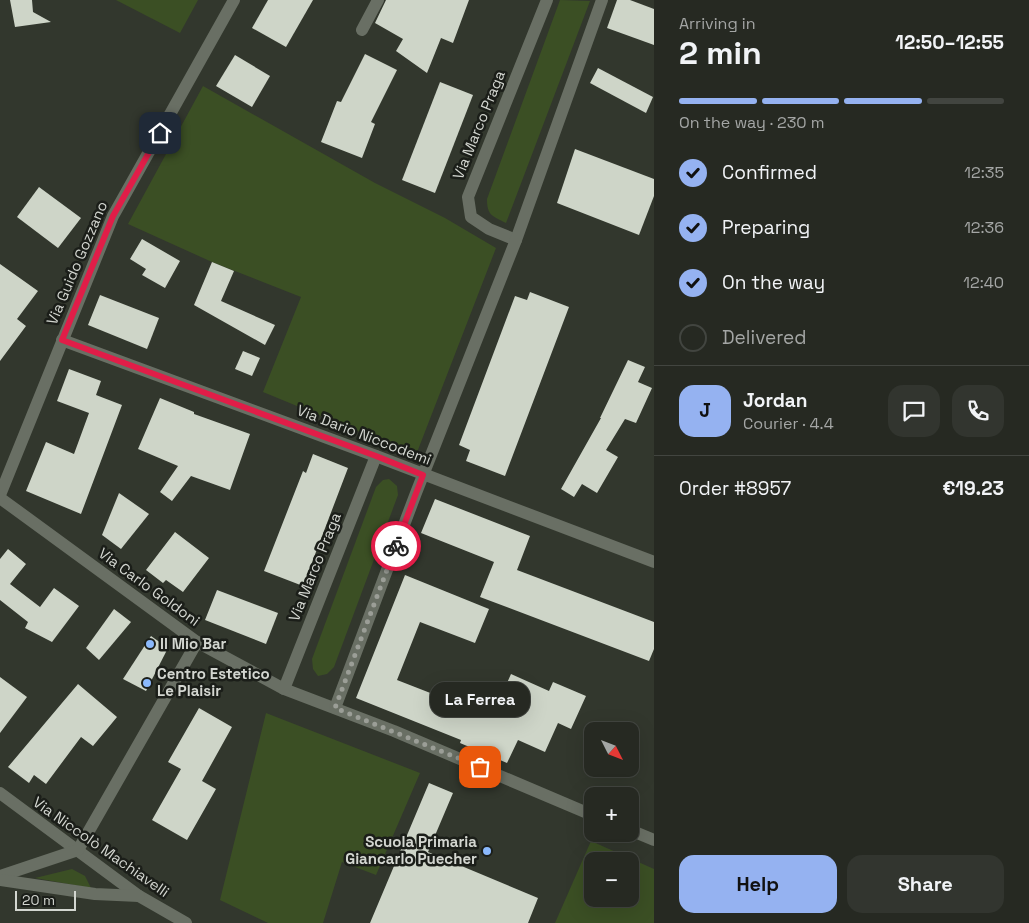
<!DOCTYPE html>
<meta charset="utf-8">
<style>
body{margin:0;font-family:"Space Grotesk",sans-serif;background:#32352f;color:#f1f3f6;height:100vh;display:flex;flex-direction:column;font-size:19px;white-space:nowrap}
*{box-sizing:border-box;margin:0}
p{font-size:16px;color:#a4a6a5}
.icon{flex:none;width:28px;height:28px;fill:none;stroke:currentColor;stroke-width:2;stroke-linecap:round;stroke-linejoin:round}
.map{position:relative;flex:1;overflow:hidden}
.details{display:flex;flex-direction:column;background:#262922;width:375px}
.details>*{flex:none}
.needle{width:32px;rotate:132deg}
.controls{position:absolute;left:584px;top:722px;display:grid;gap:10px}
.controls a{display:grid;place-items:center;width:55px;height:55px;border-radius:10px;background:#262922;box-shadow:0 5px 20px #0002,0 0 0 1px #424540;font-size:25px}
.scale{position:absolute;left:15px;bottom:12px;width:61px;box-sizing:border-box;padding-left:5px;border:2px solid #d3d6d0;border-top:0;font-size:14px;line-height:18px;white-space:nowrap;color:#d3d6d0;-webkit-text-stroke:4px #1b1e19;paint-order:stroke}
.pin{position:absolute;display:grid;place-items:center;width:42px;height:42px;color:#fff;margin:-21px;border-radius:10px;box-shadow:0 2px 8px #0006}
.courier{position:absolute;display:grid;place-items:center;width:50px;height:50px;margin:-25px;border:4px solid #e11d48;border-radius:50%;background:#fff;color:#222;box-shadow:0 1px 6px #0007}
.bubble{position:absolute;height:35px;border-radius:15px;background:#262922;box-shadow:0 5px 20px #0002,0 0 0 1px #424540;font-size:16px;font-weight:700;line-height:35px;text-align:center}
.summary em{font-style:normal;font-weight:700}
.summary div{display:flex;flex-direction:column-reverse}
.summary{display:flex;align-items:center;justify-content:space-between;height:85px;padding:0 25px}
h1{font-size:32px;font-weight:700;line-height:38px}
.bar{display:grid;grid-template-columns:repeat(4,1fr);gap:8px 5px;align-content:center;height:60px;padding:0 25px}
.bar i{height:6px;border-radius:4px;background:#424540}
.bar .current{background:#95b2f1}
.bar p{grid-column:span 4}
.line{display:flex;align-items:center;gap:12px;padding:0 25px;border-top:1px solid #424540}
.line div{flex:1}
.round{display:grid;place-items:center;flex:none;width:52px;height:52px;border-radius:15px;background:#32352f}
ol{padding:0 25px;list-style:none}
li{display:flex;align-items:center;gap:15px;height:55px}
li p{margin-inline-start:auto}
li .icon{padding:5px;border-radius:50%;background:#95b2f1;color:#111;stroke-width:4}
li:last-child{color:#a4a6a5}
li i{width:28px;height:28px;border:2px solid #424540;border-radius:50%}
.action{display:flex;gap:10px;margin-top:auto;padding:10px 25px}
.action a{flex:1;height:58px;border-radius:15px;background:#95b2f1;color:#111;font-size:20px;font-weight:700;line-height:58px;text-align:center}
.action a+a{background:#32352f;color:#f1f3f6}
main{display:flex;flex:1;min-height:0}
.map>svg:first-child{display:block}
.green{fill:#3b4f24;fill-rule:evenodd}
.building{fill:#ced5c8}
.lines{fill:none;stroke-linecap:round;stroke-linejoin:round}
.minor{stroke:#696f64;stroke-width:12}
.done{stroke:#9b9e97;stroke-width:5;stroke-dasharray:0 9}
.route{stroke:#e11d48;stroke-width:6}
.poi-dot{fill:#8bb9fc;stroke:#1b1e19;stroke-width:2}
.labels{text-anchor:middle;stroke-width:5;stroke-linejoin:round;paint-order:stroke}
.street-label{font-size:15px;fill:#d3d6d0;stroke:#1b1e19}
.poi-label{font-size:15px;font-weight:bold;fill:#d3d6d0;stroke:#1b1e19;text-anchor:start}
</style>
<main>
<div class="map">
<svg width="654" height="923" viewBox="0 0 654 923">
<rect width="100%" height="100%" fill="#32372d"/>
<g class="green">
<polygon points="116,0 198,0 180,33"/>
<path d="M 560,0 L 590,1 L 506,223 C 492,216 487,215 487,199 Z"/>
<polygon points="203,86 375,183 445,218 496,248 416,455 263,392 301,297 212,262 128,224"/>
<polygon points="389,479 397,486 398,495 334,667 327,674 318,676 313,669 312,659 376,487 383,480"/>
<polygon points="266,713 420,773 376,875 342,862 323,923 268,923 220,900"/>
<path d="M 591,841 L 654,869 L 654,923 L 555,923 ZM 592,861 L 630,861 L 630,899 L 592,899 Z"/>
<polygon points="72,869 85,876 91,888 35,878"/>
</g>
<g class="building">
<polygon points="10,0 32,0 33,12 51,22 15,27"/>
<polygon points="268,0 313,0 286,47 252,28"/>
<polygon points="386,0 469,0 453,43 441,38 427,73 396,51 403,39 375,23"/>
<polygon points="617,0 630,0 654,9 654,45 607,28"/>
<polygon points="365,54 397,70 371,122 375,124 362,158 321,142 337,101 341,102"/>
<polygon points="235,55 270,76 252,107 216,86"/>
<polygon points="598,68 653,97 646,113 590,83"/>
<polygon points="440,82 473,95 435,193 402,180"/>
<polygon points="575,149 654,179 654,196 639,235 557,203"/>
<polygon points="39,187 81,218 58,248 17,217"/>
<polygon points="142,239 180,261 165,288 142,275 146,269 130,259"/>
<polygon points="212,262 234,271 221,301 275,325 265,345 194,305"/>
<polygon points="0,264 38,291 17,319 26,326 0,361"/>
<polygon points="530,292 569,307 505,476 466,461 470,450 459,445 515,296 527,300"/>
<polygon points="100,295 159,318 147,349 88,325"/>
<polygon points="243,351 260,358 252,376 235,369"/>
<polygon points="628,360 645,367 638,382 652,388 636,423 625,419 606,450 618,457 597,493 582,484 574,497 561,489 601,418 600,418"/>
<polygon points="69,369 101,381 96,395 122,405 81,514 26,491 46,442 74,454 89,413 57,401"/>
<polygon points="160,398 194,412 194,414 250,434 230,490 191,476 172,501 160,492 178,466 138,449"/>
<polygon points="313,454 348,468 303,586 264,571 303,471 306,473"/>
<polygon points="119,493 149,514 121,549 102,535"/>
<polygon points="435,499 530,536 517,570 654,622 654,649 649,661 480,597 494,562 421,533"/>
<polygon points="175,532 209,558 183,592 166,580 163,583 146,570"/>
<polygon points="8,549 26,564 10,584 40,607 54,588 79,606 52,642 25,628 28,622 0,600 0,559"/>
<polygon points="405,575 489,609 475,643 420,622 397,680 474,710 478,702 495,710 511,674 549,691 553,682 586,696 571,729 558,723 545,752 518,740 507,763 460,743 461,740 356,698"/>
<polygon points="217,590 278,613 266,644 205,620"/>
<polygon points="114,609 131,622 99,660 86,648"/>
<polygon points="151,636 168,648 146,691 123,679"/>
<polygon points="0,677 27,697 0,733"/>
<polygon points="78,684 117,717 93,746 81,737 46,784 34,775 29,783 8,767"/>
<polygon points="199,708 232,727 202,781 216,789 187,840 152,820 181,769 168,762"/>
<polygon points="429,783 453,793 428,852 538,898 528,923 370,923"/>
</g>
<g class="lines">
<g class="minor">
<polyline points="362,30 378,0"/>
<polyline points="516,240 489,229 471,217 468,197 547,0"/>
<polyline points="62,340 376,456 654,562"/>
<polyline points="0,495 113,216 234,0"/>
<polyline points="0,498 197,642 284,689 394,731 592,815"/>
<polyline points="284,689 376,456"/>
<polyline points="335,708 416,493 516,240 602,0"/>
<polyline points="0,793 139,896 186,923"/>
<polyline points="630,830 654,840"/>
<polyline points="0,876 78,850 197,642"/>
<polyline points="0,880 95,894 139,896"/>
</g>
</g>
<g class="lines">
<polyline class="done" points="396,546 335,708 480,767"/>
<polyline class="route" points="160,133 113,216 62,340 376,456 423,475 396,546"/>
</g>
<g class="poi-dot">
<circle cx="150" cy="644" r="5"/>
<circle cx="147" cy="683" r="5"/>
<circle cx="487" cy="851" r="5"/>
</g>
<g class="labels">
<g class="street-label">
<text transform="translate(479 125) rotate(-68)" y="5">Via Marco Praga</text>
<text transform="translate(77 263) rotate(-67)" y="5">Via Guido Gozzano</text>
<text transform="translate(364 435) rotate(21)" y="5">Via Dario Niccodemi</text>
<text transform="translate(315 567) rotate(-68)" y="5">Via Marco Praga</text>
<text transform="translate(149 587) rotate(36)" y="5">Via Carlo Goldoni</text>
<text transform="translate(101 847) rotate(35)" y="5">Via Niccolò Machiavelli</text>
</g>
<g class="poi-label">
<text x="160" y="649">Il Mio Bar</text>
<text x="157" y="679">Centro Estetico<tspan x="157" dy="17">Le Plaisir</tspan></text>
<text x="477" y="847" text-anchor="end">Scuola Primaria<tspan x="477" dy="17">Giancarlo Puecher</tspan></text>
</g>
</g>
</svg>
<div class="controls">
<a><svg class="needle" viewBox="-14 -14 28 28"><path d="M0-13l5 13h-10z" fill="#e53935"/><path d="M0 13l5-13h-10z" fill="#a4a6a5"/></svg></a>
<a>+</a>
<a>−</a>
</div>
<div class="scale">20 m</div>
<div class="pin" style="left:480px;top:767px;background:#ea580c"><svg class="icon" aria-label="bag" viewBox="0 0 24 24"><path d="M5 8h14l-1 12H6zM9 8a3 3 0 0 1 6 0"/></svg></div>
<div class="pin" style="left:160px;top:133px;background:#1f2937"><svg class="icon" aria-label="home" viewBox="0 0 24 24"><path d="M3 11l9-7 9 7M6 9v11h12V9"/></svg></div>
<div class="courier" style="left:396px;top:546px"><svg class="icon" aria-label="bike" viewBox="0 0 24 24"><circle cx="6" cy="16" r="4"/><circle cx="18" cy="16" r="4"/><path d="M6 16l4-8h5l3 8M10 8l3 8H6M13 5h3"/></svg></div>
<div class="bubble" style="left:430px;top:682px;width:100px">La Ferrea</div>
</div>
<section class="details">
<div class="summary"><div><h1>2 min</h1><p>Arriving in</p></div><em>12:50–12:55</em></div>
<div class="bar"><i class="current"></i><i class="current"></i><i class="current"></i><i></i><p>On the way · 230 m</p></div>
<ol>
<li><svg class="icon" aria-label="check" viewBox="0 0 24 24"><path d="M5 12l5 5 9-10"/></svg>Confirmed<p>12:35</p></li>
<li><svg class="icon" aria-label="check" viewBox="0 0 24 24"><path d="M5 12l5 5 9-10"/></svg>Preparing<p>12:36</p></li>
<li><svg class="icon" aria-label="check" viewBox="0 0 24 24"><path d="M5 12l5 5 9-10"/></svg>On the way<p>12:40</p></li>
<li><i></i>Delivered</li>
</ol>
<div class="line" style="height:90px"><b class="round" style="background:#95b2f1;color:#111">J</b><div><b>Jordan</b><p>Courier · 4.4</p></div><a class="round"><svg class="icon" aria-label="chat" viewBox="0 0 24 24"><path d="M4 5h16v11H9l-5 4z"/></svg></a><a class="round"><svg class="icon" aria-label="phone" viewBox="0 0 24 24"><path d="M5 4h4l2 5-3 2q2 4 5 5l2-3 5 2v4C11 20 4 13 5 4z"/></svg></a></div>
<div class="line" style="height:65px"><div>Order #8957</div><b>€19.23</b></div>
<div class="action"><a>Help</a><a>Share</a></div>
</section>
</main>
